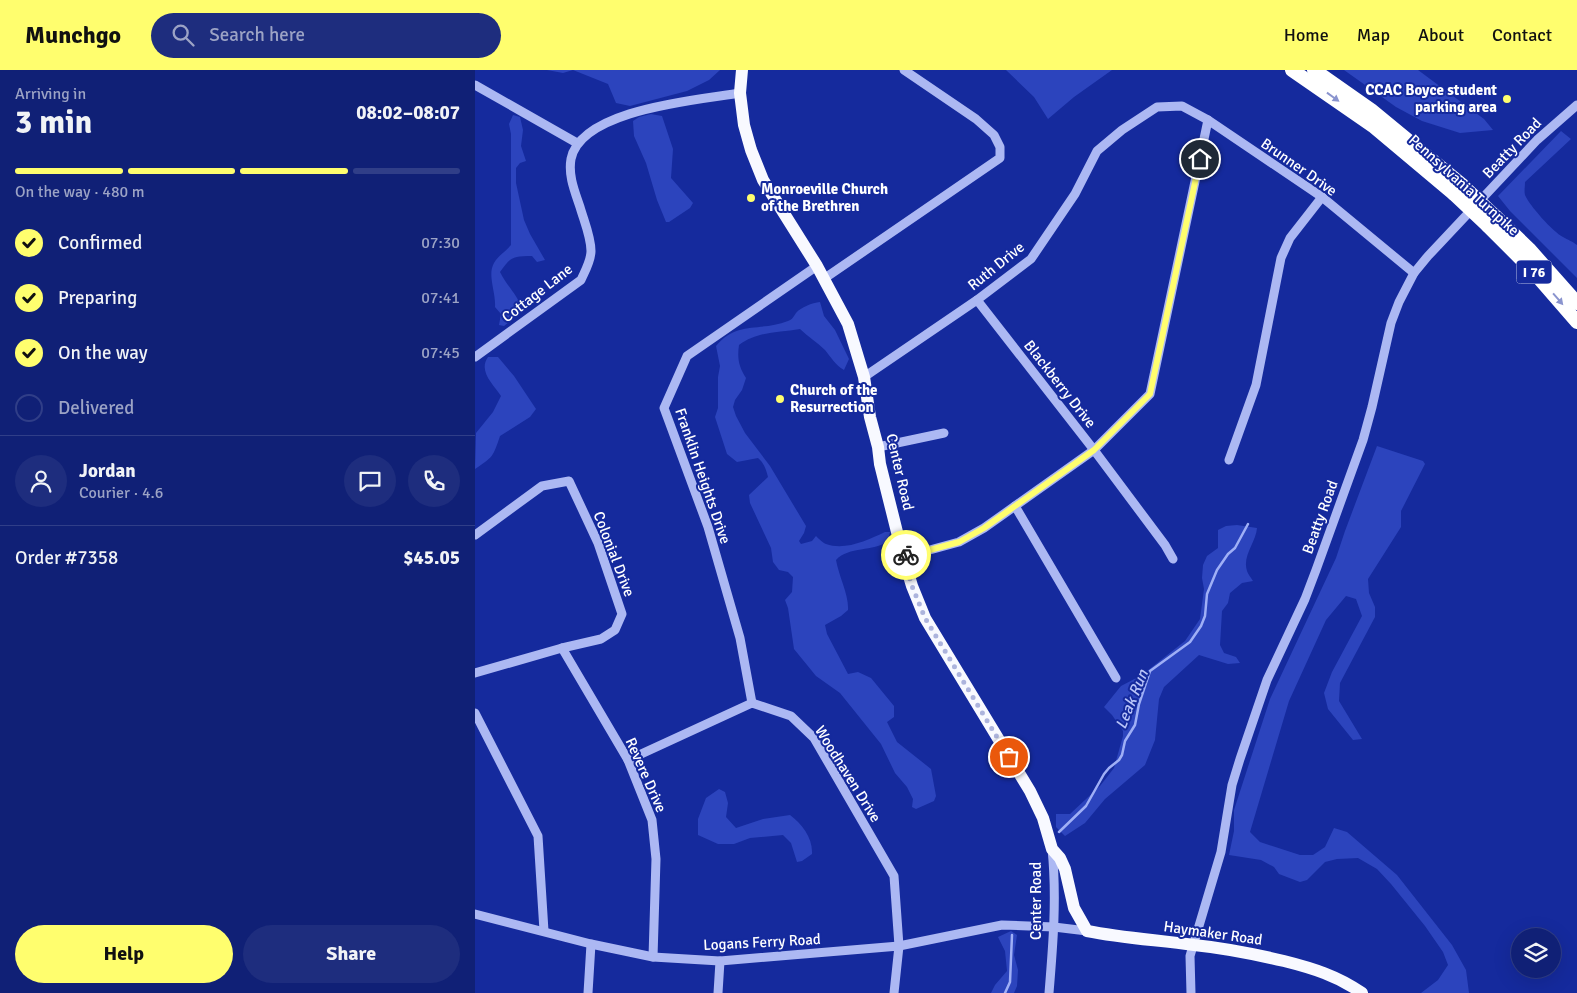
<!DOCTYPE html>
<meta charset="utf-8">
<style>
body{margin:0;font-family:Signika,sans-serif;background:#1e2d7e;color:#f1f3f6;height:100vh;display:flex;flex-direction:column;font-size:19px;white-space:nowrap}
*{box-sizing:border-box;margin:0}
p{font-size:16px;color:#9ca3c5}
.icon{flex:none;width:28px;height:28px;fill:none;stroke:currentColor;stroke-width:2;stroke-linecap:round;stroke-linejoin:round}
.map{position:relative;flex:1;overflow:hidden}
.side{display:flex;flex-direction:column;background:#102076;width:475px}
.side>*{flex:none}
.tools{position:absolute;left:1036px;top:858px;display:grid;gap:10px}
.tools a{display:grid;place-items:center;width:50px;height:50px;border-radius:50%;background:#102076;box-shadow:0 5px 20px #0002,0 0 0 1px #303e88;font-size:25px}
.pin{position:absolute;display:grid;place-items:center;width:42px;height:42px;color:#fff;margin:-21px;border:2px solid #fff;border-radius:50%;box-shadow:0 1px 5px #0007}
.courier{position:absolute;display:grid;place-items:center;width:50px;height:50px;margin:-25px;border:4px solid #fffe6e;border-radius:50%;background:#fff;color:#222;box-shadow:0 1px 6px #0007}
.overview em{font-style:normal;font-weight:700}
.overview div{display:flex;flex-direction:column-reverse}
.overview{display:flex;align-items:center;justify-content:space-between;height:85px;padding:0 15px}
h1{font-size:32px;font-weight:700;line-height:38px}
.bar{display:grid;grid-template-columns:repeat(4,1fr);gap:8px 5px;align-content:center;height:60px;padding:0 15px}
.bar i{height:6px;border-radius:4px;background:#303e88}
.bar .on{background:#fffe6e}
.bar p{grid-column:span 4}
.line{display:flex;align-items:center;gap:12px;padding:0 15px;border-top:1px solid #303e88}
.line div{flex:1}
.round{display:grid;place-items:center;flex:none;width:52px;height:52px;border-radius:26px;background:#1e2d7e}
ol{padding:0 15px;list-style:none}
li{display:flex;align-items:center;gap:15px;height:55px}
li p{margin-inline-start:auto}
li .icon{padding:5px;border-radius:50%;background:#fffe6e;color:#111;stroke-width:4}
li:last-child{color:#9ca3c5}
li i{width:28px;height:28px;border:2px solid #303e88;border-radius:50%}
.button{display:flex;gap:10px;margin-top:auto;padding:10px 15px}
.button a{flex:1;height:58px;border-radius:30px;background:#fffe6e;color:#111;font-size:20px;font-weight:700;line-height:58px;text-align:center}
.button a+a{background:#1e2d7e;color:#f1f3f6}
header{display:flex;align-items:center;gap:30px;box-sizing:border-box;height:70px;padding:0 25px;background:#fffe6e;color:#111}
header strong{font-size:24px}
nav{display:flex;gap:28px;margin-inline-start:auto;font-size:18px}
.search{width:350px;height:45px;background:#1e2d7e;display:flex;align-items:center;gap:12px;box-sizing:border-box;padding:0 18px;border-radius:28px;color:#9ca3c5;font-size:19px}
main{display:flex;flex:1;min-height:0}
.map>svg:first-child{display:block}
.green{fill:#2c44bd}
.lines{fill:none;stroke-linecap:round;stroke-linejoin:round}
.stream{stroke:#9faff6;stroke-width:2.5}
.minor{stroke:#acb8f3;stroke-width:9}
.major{stroke:#f8f9ff;stroke-width:12}
.highway{stroke:#fff;stroke-width:14}
.highway-bridge{stroke:#fff;stroke-width:14}
.oneway{fill:#8a94ce}
.done{stroke:#adb4dd;stroke-width:5;stroke-dasharray:0 9}
.route{stroke:#fffe6e;stroke-width:6}
.poi-dot{fill:#fffe6e;stroke:#152a9d;stroke-width:2}
.labels{text-anchor:middle;stroke-width:4;stroke-linejoin:round;paint-order:stroke}
.shield{fill:#152a9d;stroke:#b9bfe2;stroke-width:1}
.shield-label{font-size:14px;font-weight:bold;fill:#fff}
.poi-label{font-size:15px;font-weight:bold;fill:#fff;stroke:#152a9d;text-anchor:start}
.street-label{font-size:15px;fill:#fff;stroke:#152a9d}
.water-label{font-size:16px;font-style:italic;fill:#b9c4f9;stroke:#152a9d}
</style>
<header>
<strong>Munchgo</strong>
<div class="search"><svg class="icon" aria-label="search" viewBox="0 0 24 24"><circle cx="10" cy="10" r="6"/><path d="M15 15l6 6"/></svg>Search here</div>
<nav><a>Home</a><a>Map</a><a>About</a><a>Contact</a></nav>
</header>
<main>
<section class="side">
<div class="overview"><div><h1>3 min</h1><p>Arriving in</p></div><em>08:02–08:07</em></div>
<div class="bar"><i class="on"></i><i class="on"></i><i class="on"></i><i></i><p>On the way · 480 m</p></div>
<ol>
<li><svg class="icon" aria-label="check" viewBox="0 0 24 24"><path d="M5 12l5 5 9-10"/></svg>Confirmed<p>07:30</p></li>
<li><svg class="icon" aria-label="check" viewBox="0 0 24 24"><path d="M5 12l5 5 9-10"/></svg>Preparing<p>07:41</p></li>
<li><svg class="icon" aria-label="check" viewBox="0 0 24 24"><path d="M5 12l5 5 9-10"/></svg>On the way<p>07:45</p></li>
<li><i></i>Delivered</li>
</ol>
<div class="line" style="height:90px"><a class="round"><svg class="icon" aria-label="person" viewBox="0 0 24 24"><circle cx="12" cy="8" r="4"/><path d="M4 21q1-7 8-7t8 7"/></svg></a><div><b>Jordan</b><p>Courier · 4.6</p></div><a class="round"><svg class="icon" aria-label="chat" viewBox="0 0 24 24"><path d="M4 5h16v11H9l-5 4z"/></svg></a><a class="round"><svg class="icon" aria-label="phone" viewBox="0 0 24 24"><path d="M5 4h4l2 5-3 2q2 4 5 5l2-3 5 2v4C11 20 4 13 5 4z"/></svg></a></div>
<div class="line" style="height:65px"><div>Order #7358</div><b>$45.05</b></div>
<div class="button"><a>Help</a><a>Share</a></div>
</section>
<div class="map">
<svg width="1102" height="923" viewBox="0 0 1102 923">
<rect width="100%" height="100%" fill="#152a9d"/>
<g class="green">
<polygon points="72,0 245,0 234,10 212,21 155,36 141,33 133,14 98,0 88,3"/>
<polygon points="531,0 637,0 599,27 573,49 559,27"/>
<polygon points="869,0 943,0 1009,49 1018,60 985,63 947,51 921,37"/>
<polygon points="176,44 187,46 198,79 196,108 218,133 215,138 194,152 191,152 182,130 171,93 159,66 158,51 164,47"/>
<path d="M 38,45 L 45,47 L 48,60 L 46,76 L 51,91 L 45,93 L 41,98 L 41,113 L 49,150 L 55,164 L 70,190 L 62,192 L 57,186 C 37,186 36,187 25,202 C 31,215 43,225 47,239 L 39,248 L 29,256 L 24,255 L 26,244 L 20,237 C 21,222 12,205 19,193 C 23,186 31,181 36,175 L 36,64 L 34,54 Z"/>
<path d="M 1086,61 L 1096,69 L 1050,112 C 1050,117 1049,121 1050,125 C 1054,135 1078,162 1088,167 C 1093,170 1097,171 1102,175 L 1102,208 L 1035,141 L 1023,126 Z"/>
<path d="M 345,232 L 349,246 L 360,260 L 374,289 L 369,300 C 360,295 356,287 350,280 C 342,272 333,267 325,259 C 303,263 283,261 264,275 C 262,289 264,297 271,308 L 267,320 L 260,330 L 258,337 L 261,346 L 270,363 L 295,396 L 331,456 L 329,463 L 324,471 L 326,474 L 337,471 L 341,466 C 344,469 348,473 351,474 C 370,481 393,470 410,462 L 415,462 L 413,471 C 398,482 374,476 361,490 C 364,507 374,525 373,540 L 366,546 L 350,555 L 352,564 L 373,604 L 383,602 L 396,608 L 419,636 L 419,647 L 412,652 L 422,672 L 456,699 L 461,726 L 459,731 L 441,739 L 437,737 L 438,729 L 432,717 L 420,703 L 406,674 L 365,623 L 341,606 L 319,579 L 313,538 L 310,530 L 317,522 L 318,507 L 313,502 L 304,500 L 298,492 L 296,478 L 275,433 L 274,425 L 293,407 C 291,399 289,393 283,388 L 262,392 L 252,384 L 240,347 L 243,338 L 243,307 L 245,296 L 241,276 C 262,250 286,262 313,251 C 318,249 318,247 321,243 C 326,237 337,233 345,232 Z"/>
<path d="M 13,287 L 23,287 L 39,306 L 61,339 L 55,347 L 25,366 C 18,387 18,387 0,399 L 1,363 L 18,342 L 26,326 C 18,314 3,301 13,287 Z"/>
<polygon points="902,376 948,391 950,394 926,441 926,457 893,509 894,523 900,537 900,547 865,613 864,631 887,669 878,670 853,639 849,623 857,602 887,546 881,529 871,526 851,550 814,631 775,762 785,772 825,785 838,785 850,777 859,758 872,762 922,805 977,875 991,900 994,923 946,923 963,910 973,895 968,882 950,856 916,814 902,799 883,788 862,789 850,792 832,810 825,812 804,804 799,797 786,790 754,785 759,761 759,740 795,629 861,488 870,461"/>
<path d="M 762,455 L 782,458 C 781,472 767,486 772,501 C 773,504 776,508 778,511 L 767,513 L 755,523 L 753,533 L 747,541 L 745,575 L 749,583 L 761,587 L 765,593 L 753,594 L 724,585 L 689,617 L 684,629 L 680,670 L 670,695 L 630,729 L 610,753 L 590,766 L 581,757 L 581,744 L 595,744 L 625,716 L 639,698 L 648,666 L 648,661 L 637,645 L 629,637 L 646,616 L 667,605 L 710,571 L 725,549 L 729,519 L 727,508 L 728,495 L 732,486 L 743,478 L 743,460 L 751,456 Z"/>
<path d="M 244,719 L 250,722 L 253,733 L 251,747 L 261,758 L 288,749 L 315,745 C 327,754 338,768 337,784 L 327,791 L 322,792 L 316,773 L 308,765 L 275,768 L 259,774 L 243,774 L 223,765 L 223,749 L 231,728 Z"/>
<polygon points="536,861 542,865 539,885 543,900 542,916 539,923 516,923 520,915 532,901 530,881 523,867"/>
</g>
<g class="lines">
<g class="stream">
<polyline points="584,762 611,736 629,704 634,698 644,690 647,685 650,671 660,655 664,634 675,601 715,572 726,556 730,546 732,524 742,500 753,484 760,478 773,454"/>
<polyline points="530,923 535,912 537,865"/>
</g>
<g class="minor">
<polyline points="0,15 102,73"/>
<polyline points="350,208 525,88 525,77 519,65 501,49 429,0"/>
<polyline points="502,230 619,380 690,475 698,489"/>
<path d="M 0,287 L 106,210 C 110,201 116,191 116,181 C 116,167 109,151 105,137 C 100,122 93,106 96,89 C 106,39 223,30 265,23"/>
<polyline points="389,307 502,230 556,189 600,124 622,81 647,60 682,37 707,36 733,50 847,127 939,203"/>
<polyline points="403,377 469,363"/>
<polyline points="754,390 781,315 806,188 815,168 847,127"/>
<polyline points="540,436 641,608"/>
<polyline points="0,465 67,416 94,411 123,473 147,544 140,560 126,569 87,578 0,603"/>
<polyline points="428,486 451,481 484,472 509,458 619,380 675,324 733,50"/>
<polyline points="87,578 153,690 177,750 181,789 178,887"/>
<polyline points="277,633 265,568 233,457 189,338 212,286 342,196"/>
<polyline points="0,643 63,766 69,861"/>
<polyline points="153,690 277,633 316,646 339,668 419,806 424,876 419,923"/>
<polyline points="0,844 116,874 178,887 245,891 424,876 527,855 579,857 612,861"/>
<polyline points="113,923 116,874"/>
<polyline points="243,923 245,891"/>
<path d="M 574,923 C 578,875 582,827 577,779"/>
<polyline points="716,923 715,886 746,782 757,715 765,689 792,610 830,529 841,500 888,370 897,337 916,253 924,232 939,203 953,186 1062,70 1102,35"/>
</g>
<path class="major" d="M 267,0 L 265,23 L 269,55 L 276,80 L 288,110 L 342,196 L 373,254 L 389,307 L 395,347 L 403,377 L 405,394 L 428,486 L 437,516 L 450,548 L 555,721 L 568,748 L 577,779 L 585,788 L 590,799 L 599,838 L 612,861 C 647,868 683,870 719,875 C 749,878 779,884 809,891 C 837,898 863,906 887,923"/>
<g class="highway">
<polyline points="817,0 898,56 979,124"/>
<polyline points="839,0 896,40 987,115"/>
<polyline points="1021,147 1054,179 1102,233"/>
<polyline points="1013,156 1056,199 1102,252"/>
</g>
<g class="highway-bridge">
<polyline points="987,115 1021,147"/>
<polyline points="979,124 1013,156"/>
</g>
</g>
<defs><path id="oneway-solid" d="M-6-.8H1V-3.2L6.5 0L1 3.2V.8H-6Z" transform="scale(1.25)"/></defs>
<g class="oneway">
<use href="#oneway-solid" transform="translate(858 27) rotate(36)"/>
<use href="#oneway-solid" transform="translate(1083 229) rotate(49)"/>
</g>
<g class="lines">
<polyline class="done" points="431,485 428,486 437,516 450,548 534,687"/>
<polyline class="route" points="431,485 451,481 484,472 509,458 619,380 675,324 725,89"/>
</g>
<g class="poi-dot">
<circle cx="1032" cy="29" r="5"/>
<circle cx="276" cy="128" r="5"/>
<circle cx="305" cy="329" r="5"/>
</g>
<g class="labels">
<rect class="shield" x="1041.5" y="190.5" width="35" height="23" rx="4"/>
<g class="shield-label">
<text x="1059" y="207">I 76</text>
</g>
<g class="poi-label">
<text x="1022" y="25" text-anchor="end">CCAC Boyce student<tspan x="1022" dy="17">parking area</tspan></text>
<text x="286" y="124">Monroeville Church<tspan x="286" dy="17">of the Brethren</tspan></text>
<text x="315" y="325">Church of the<tspan x="315" dy="17">Resurrection</tspan></text>
</g>
<g class="street-label">
<text transform="translate(1037 78) rotate(-46)" y="5">Beatty Road</text>
<text transform="translate(824 97) rotate(35)" y="5">Brunner Drive</text>
<text transform="translate(989 115) rotate(42)" y="5">Pennsylvania Turnpike</text>
<text transform="translate(521 196) rotate(-39)" y="5">Ruth Drive</text>
<text transform="translate(62 223) rotate(-38)" y="5">Cottage Lane</text>
<text transform="translate(585 314) rotate(52)" y="5">Blackberry Drive</text>
<text transform="translate(425 402) rotate(77)" y="5">Center Road</text>
<text transform="translate(228 406) rotate(71)" y="5">Franklin Heights Drive</text>
<text transform="translate(845 447) rotate(-70)" y="5">Beatty Road</text>
<text transform="translate(139 484) rotate(69)" y="5">Colonial Drive</text>
<text transform="translate(373 704) rotate(58)" y="5">Woodhaven Drive</text>
<text transform="translate(171 705) rotate(66)" y="5">Revere Drive</text>
<text transform="translate(561 831) rotate(-90)" y="5">Center Road</text>
<text transform="translate(738 863) rotate(8)" y="5">Haymaker Road</text>
<text transform="translate(287 872) rotate(-3)" y="5">Logans Ferry Road</text>
</g>
<g class="water-label">
<text transform="translate(656 629) rotate(-68)" y="6">Leak Run</text>
</g>
</g>
</svg>
<div class="tools">
<a><svg class="icon" aria-label="layers" viewBox="0 0 24 24"><path d="M12 4l9 5-9 5-9-5zM3 14l9 5 9-5"/></svg></a>
</div>
<div class="pin" style="left:534px;top:687px;background:#ea580c"><svg class="icon" aria-label="bag" viewBox="0 0 24 24"><path d="M5 8h14l-1 12H6zM9 8a3 3 0 0 1 6 0"/></svg></div>
<div class="pin" style="left:725px;top:89px;background:#1f2937"><svg class="icon" aria-label="home" viewBox="0 0 24 24"><path d="M3 11l9-7 9 7M6 9v11h12V9"/></svg></div>
<div class="courier" style="left:431px;top:485px"><svg class="icon" aria-label="bike" viewBox="0 0 24 24"><circle cx="6" cy="16" r="4"/><circle cx="18" cy="16" r="4"/><path d="M6 16l4-8h5l3 8M10 8l3 8H6M13 5h3"/></svg></div>
</div>
</main>
